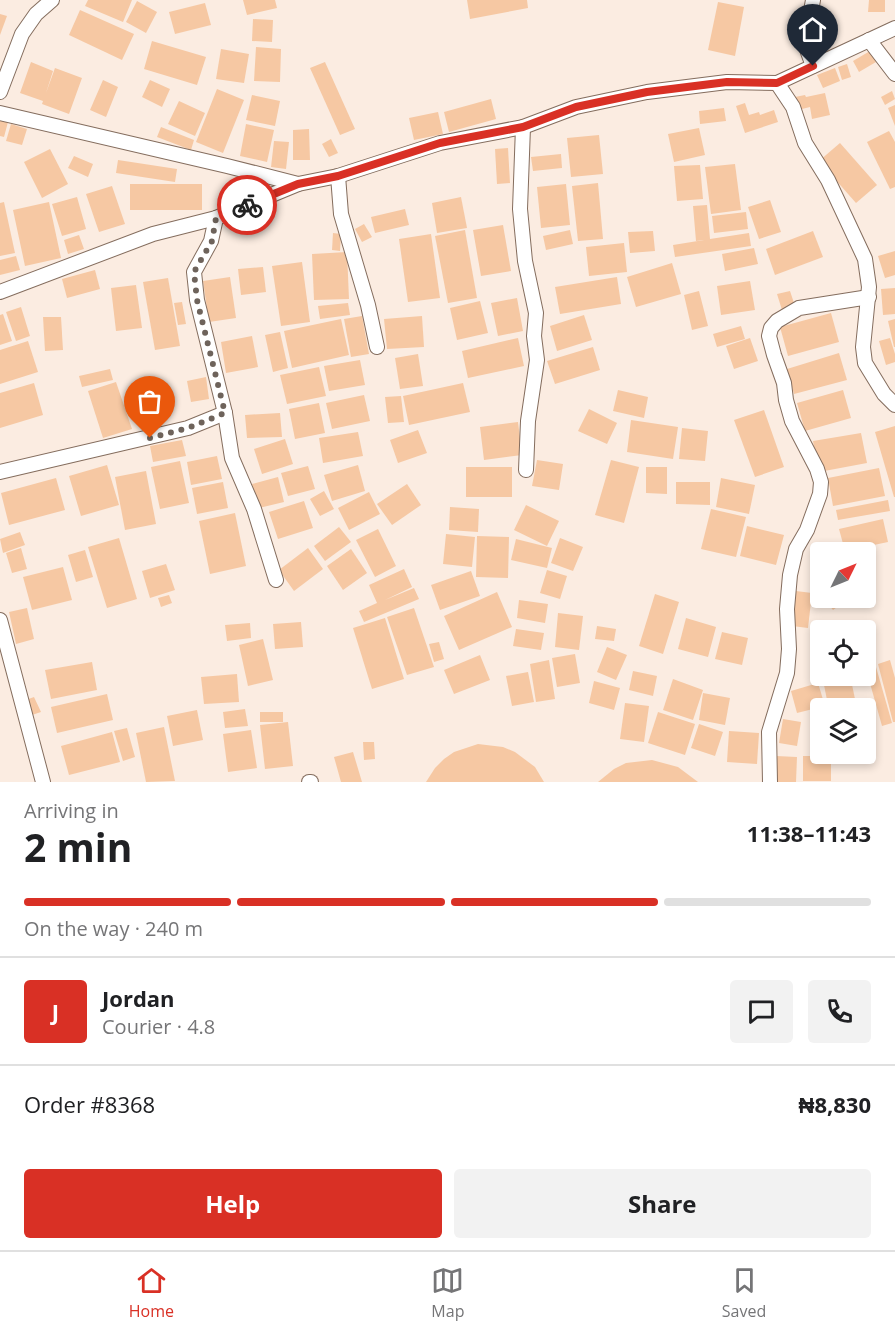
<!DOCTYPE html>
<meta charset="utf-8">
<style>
body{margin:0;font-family:"Open Sans",sans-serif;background:#f2f2f2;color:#202124;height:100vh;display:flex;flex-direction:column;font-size:22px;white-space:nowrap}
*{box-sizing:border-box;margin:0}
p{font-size:20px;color:#757577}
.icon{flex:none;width:33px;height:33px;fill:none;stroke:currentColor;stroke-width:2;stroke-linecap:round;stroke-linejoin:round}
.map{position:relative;height:782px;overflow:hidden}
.panel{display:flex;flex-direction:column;background:#fff;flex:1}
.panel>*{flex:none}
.needle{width:39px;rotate:47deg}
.fabs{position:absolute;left:810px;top:542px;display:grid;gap:12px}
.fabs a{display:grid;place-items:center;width:66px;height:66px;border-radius:6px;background:#fff;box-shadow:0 3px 9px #0003;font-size:30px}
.pin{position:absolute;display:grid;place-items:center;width:51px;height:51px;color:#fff;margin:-62px -26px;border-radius:50% 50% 50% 0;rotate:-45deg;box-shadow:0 0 6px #0007}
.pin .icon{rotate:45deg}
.courier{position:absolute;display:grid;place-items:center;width:60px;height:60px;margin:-30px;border:4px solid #d93025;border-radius:50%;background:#fff;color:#222;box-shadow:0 2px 8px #0007}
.head em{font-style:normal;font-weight:700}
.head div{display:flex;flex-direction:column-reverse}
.head{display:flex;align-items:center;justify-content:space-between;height:102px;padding:0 24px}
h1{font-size:39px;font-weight:700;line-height:45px}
.bar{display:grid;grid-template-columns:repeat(4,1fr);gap:9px 6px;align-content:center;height:72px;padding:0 24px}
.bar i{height:8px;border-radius:4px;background:#e0e0e0}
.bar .on{background:#d93025}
.bar p{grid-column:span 4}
.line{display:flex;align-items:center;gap:15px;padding:0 24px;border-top:2px solid #e0e0e0}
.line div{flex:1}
.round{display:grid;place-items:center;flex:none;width:63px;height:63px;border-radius:6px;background:#f2f2f2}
.cta{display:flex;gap:12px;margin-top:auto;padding:12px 24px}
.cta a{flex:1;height:69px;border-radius:6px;background:#d93025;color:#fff;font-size:24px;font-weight:700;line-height:69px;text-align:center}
.cta a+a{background:#f2f2f2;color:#202124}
.menu{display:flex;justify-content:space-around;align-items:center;height:84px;border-top:2px solid #e0e0e0;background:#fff;font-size:16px;color:#757577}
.menu a{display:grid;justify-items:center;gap:3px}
.menu .on{color:#d93025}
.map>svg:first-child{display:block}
.building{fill:#f6c8a3}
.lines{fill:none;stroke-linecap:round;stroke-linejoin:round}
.minor-casing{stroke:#846d5e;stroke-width:16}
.minor{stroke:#fff;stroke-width:14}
.done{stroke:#6e635b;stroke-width:6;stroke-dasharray:0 10.8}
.route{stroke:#d93025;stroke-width:8}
</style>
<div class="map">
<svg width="895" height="782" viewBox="0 0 895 782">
<rect width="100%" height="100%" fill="#fbece1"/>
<g class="building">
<polygon points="88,0 132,0 123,22 85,6"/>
<polygon points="243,0 275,0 277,8 247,15"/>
<polygon points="467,0 527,0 528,8 470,19"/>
<polygon points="869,0 885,0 885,12 868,12"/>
<polygon points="137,1 157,12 146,33 126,22"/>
<polygon points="718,2 744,7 735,56 708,50"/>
<polygon points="205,3 211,25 175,34 169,12"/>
<polygon points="80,10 134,34 122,60 69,35"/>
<polygon points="0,14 7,16 0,35"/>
<polygon points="253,19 273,20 272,42 252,41"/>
<polygon points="152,41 206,57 197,85 144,69"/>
<polygon points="256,47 281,49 280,82 254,81"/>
<polygon points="221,49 249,54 244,83 216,79"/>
<polygon points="870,51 876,62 859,72 853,61"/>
<polygon points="31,62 53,71 46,93 55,68 82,78 69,114 42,104 43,101 20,93"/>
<polygon points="325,62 355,129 340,135 310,68"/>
<polygon points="847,64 851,77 842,80 838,67"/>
<polygon points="835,68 840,81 823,88 817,75"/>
<polygon points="103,80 118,87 106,117 90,110"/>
<polygon points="150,80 170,89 162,107 142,97"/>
<polygon points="217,89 244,100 223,153 196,142"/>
<polygon points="892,91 895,99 885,105 881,97"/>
<polygon points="825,93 830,115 812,119 810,107 798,110 795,97 805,95 806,97"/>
<polygon points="252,95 280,101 275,126 246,120"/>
<polygon points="491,99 496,119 449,132 444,112"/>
<polygon points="179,101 205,113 195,136 168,124"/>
<polygon points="745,103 749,115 759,112 760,115 774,110 778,122 745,133 736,106"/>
<polygon points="895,105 895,126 888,108"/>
<polygon points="724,108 726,121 700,124 699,111"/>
<polygon points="438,112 443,134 414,140 409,118"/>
<polygon points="0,120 8,122 4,137 0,136"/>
<polygon points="11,124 27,129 22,145 6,141"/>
<polygon points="246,124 274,130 267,162 240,156"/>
<polygon points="161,127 194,140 191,150 157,137"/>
<polygon points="699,128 705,155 674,162 668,134"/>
<polygon points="309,129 310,160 293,160 293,130"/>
<polygon points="889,131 895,142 895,187 890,189 867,142"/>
<polygon points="599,135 603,174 571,177 567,138"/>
<polygon points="331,139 338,153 329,157 322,144"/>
<polygon points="274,141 289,142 286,169 271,167"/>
<polygon points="840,143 877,185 856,203 819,161"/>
<polygon points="508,148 510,183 497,184 495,149"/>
<polygon points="50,149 68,184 42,198 24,162"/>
<polygon points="561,154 562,168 533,171 531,157"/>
<polygon points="74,156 93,164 88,177 68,168"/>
<polygon points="118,160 177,169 175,182 116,173"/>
<polygon points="735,164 741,210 711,214 705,167"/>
<polygon points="700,165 703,199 677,201 674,166"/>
<polygon points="598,183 603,239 578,241 572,186"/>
<rect x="130" y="184" width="72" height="26"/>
<polygon points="566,184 570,225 541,228 537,187"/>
<polygon points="112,186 125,224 99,232 86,194"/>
<polygon points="236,190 237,206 220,207 220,191"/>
<polygon points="77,197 86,229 62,236 52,204"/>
<polygon points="461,197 467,228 437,233 432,203"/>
<polygon points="770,200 781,232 759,239 748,207"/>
<polygon points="4,202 15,253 0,256 0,203"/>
<polygon points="49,202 61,258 25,266 13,210"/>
<polygon points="707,205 710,239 749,233 751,246 675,257 673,245 704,240 696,241 693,206"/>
<polygon points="405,209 409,225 375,233 371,217"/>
<polygon points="746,212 748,229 714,233 712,216"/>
<polygon points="364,224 372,237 362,242 355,229"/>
<polygon points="503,225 511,271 481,276 473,230"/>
<polygon points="465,230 477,298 448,303 435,236"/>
<polygon points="570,230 573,244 546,250 543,236"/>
<polygon points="653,231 655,251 630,253 628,232"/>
<polygon points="813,231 823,257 775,275 766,249"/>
<polygon points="333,233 341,234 340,251 332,250"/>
<polygon points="431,234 440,298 408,302 399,239"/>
<polygon points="79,235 84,249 68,254 64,240"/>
<polygon points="624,243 627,272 589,276 586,247"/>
<polygon points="754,248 758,264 725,271 722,254"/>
<polygon points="895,251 895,275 885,278 878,256"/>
<polygon points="347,252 349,299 314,300 312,254"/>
<polygon points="16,256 20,270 0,275 0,260"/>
<polygon points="302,262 310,322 281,326 272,266"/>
<polygon points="672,263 681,294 636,307 627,277"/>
<polygon points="263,267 266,292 241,295 238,269"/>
<polygon points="95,270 100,289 67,298 62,279"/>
<polygon points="230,277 236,318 209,322 203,281"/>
<polygon points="617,277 621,304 560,314 555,287"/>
<polygon points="168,278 180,346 155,350 143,282"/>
<polygon points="750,281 755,310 721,315 717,286"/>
<polygon points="136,285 142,328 116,331 111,288"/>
<polygon points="895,288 895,314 883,315 881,289"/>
<polygon points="699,291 708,326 692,330 684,295"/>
<polygon points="790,291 795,306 782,310 777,294"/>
<polygon points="517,298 523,331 498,336 491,303"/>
<polygon points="480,301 488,333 457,340 450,308"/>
<polygon points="182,302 186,324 178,325 174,303"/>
<polygon points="348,303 350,315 320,319 318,306"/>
<polygon points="21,307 30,336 16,341 6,312"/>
<polygon points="831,313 839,342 788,356 780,327"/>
<polygon points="3,314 12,341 0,345 0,315"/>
<polygon points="584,315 592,340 557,351 550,326"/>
<polygon points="362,316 369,354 351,357 344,319"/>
<polygon points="422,316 424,347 387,349 384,319"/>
<polygon points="43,317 61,317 63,350 45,351"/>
<polygon points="341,319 349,355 292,368 284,331"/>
<polygon points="895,319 895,347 894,347 888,321"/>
<polygon points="741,326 745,339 717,347 713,334"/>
<polygon points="280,332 288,368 273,372 265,335"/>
<polygon points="252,336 258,367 226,373 221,342"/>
<polygon points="518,338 524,366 468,378 462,351"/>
<polygon points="750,338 758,361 734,369 726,346"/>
<polygon points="890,338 895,354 895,362 886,365 879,341"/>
<polygon points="28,341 38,372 0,384 0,350"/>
<polygon points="593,347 600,370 555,384 547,361"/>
<polygon points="839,353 847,380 794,394 787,369"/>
<polygon points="418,354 423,386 400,389 395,358"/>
<polygon points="360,360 365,385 329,391 324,366"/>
<polygon points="319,367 326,396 287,404 280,375"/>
<polygon points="110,369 113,380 82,387 79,376"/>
<polygon points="206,377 209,399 191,402 187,381"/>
<polygon points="116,382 132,429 103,438 88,391"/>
<polygon points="34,383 43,415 0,428 0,393"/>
<polygon points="463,383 470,412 409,425 403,396"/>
<polygon points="162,390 169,417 137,425 130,398"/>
<polygon points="618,390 648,397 644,418 613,411"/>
<polygon points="843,390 851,418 805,431 797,403"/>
<polygon points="364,395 370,421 332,429 326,403"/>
<polygon points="401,396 404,422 388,423 385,397"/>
<polygon points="319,403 325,433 295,439 289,409"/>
<polygon points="589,409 617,423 607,444 578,431"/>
<polygon points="764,410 784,467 755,477 734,420"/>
<polygon points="280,413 282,437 247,438 245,415"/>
<polygon points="631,420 678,427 673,459 627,452"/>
<polygon points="518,422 522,455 484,460 480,427"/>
<polygon points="895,426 895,497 894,497 875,432"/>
<polygon points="682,428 708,431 705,461 679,459"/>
<polygon points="418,430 427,453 398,463 390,440"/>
<polygon points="358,432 363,456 323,463 319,438"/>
<polygon points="861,433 867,463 819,472 813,441"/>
<polygon points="285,439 293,464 262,474 254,449"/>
<polygon points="182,440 186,456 153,462 150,446"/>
<polygon points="217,456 222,479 191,485 187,462"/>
<polygon points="537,460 563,464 559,490 532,486"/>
<polygon points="611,460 639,467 624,523 595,515"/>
<polygon points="180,461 189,503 160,509 151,467"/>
<polygon points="107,465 119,505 81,516 69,476"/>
<polygon points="358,465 365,491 332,501 324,475"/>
<polygon points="308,466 315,489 288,496 281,473"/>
<rect x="466" y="467" width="46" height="30"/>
<polygon points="646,467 667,467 667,494 646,493"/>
<polygon points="879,468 885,496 833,506 828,478"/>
<polygon points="146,471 156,524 125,530 115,477"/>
<polygon points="278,477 284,502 259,508 252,484"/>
<polygon points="56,478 65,510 9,525 1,493"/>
<polygon points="721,478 755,485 749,514 716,507"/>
<polygon points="223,482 228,508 197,514 192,488"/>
<polygon points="676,482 710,482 710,505 676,504"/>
<polygon points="407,484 421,505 392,525 377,504"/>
<polygon points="324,491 334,509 320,516 310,499"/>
<polygon points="369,492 380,514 349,530 338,508"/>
<polygon points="888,500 890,511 838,520 836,510"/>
<polygon points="304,501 313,528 278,539 269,512"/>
<polygon points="526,505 559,521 547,546 514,530"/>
<polygon points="450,507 479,509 478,532 449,530"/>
<polygon points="711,509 746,517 736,557 701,549"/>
<polygon points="235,513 246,566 210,574 199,521"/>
<polygon points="883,519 888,542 845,551 839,529"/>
<polygon points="747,526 784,535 776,565 740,556"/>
<polygon points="339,527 351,542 325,561 314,546"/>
<polygon points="378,529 396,566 375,577 356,540"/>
<polygon points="20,532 25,545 3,553 0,539"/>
<polygon points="446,534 475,537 472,567 443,564"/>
<polygon points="477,536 509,537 508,578 476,577"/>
<polygon points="119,538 137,599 107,608 88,547"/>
<polygon points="560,538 583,547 573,571 551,563"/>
<polygon points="516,539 552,548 547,568 511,560"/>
<polygon points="21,548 27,569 12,573 6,553"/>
<polygon points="308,548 323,569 294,591 279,570"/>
<polygon points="351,549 367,573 343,590 327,566"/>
<polygon points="85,550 93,577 76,582 68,555"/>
<polygon points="166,564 175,590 150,598 142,571"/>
<polygon points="63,567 72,600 32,610 23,577"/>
<polygon points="404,569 412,587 385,600 414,588 419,599 364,622 359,611 377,603 369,585"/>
<polygon points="547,570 567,576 560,599 540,593"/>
<polygon points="471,571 480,596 440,610 431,585"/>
<polygon points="796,591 812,593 808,628 792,626"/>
<polygon points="497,592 512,627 459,650 444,616"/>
<polygon points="655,594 679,602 663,654 639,646"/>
<polygon points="169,595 172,603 161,607 158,598"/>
<polygon points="823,597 851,597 833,610"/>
<polygon points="519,600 548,604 545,623 517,618"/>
<polygon points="27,608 34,639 16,644 9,612"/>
<polygon points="414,608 434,667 407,675 387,617"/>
<polygon points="558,613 583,616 579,650 555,647"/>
<polygon points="385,618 404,679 372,689 353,628"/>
<polygon points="686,618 716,627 708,657 678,649"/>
<polygon points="301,622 303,647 275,649 273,624"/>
<polygon points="862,622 862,630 822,630 821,626"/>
<polygon points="250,623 251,638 227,641 225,625"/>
<polygon points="597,626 616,629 614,641 595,639"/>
<polygon points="516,629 544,633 541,650 513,646"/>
<polygon points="722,632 748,638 742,665 715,659"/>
<polygon points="263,639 273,680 248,686 239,645"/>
<polygon points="439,642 444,659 434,662 429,644"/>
<polygon points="607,647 627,655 616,680 597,672"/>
<polygon points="575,654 580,683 557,687 552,658"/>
<polygon points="480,655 490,680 454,694 444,670"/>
<polygon points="549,660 555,699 536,702 530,664"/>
<polygon points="890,660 895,678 895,722 893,722 878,664"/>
<polygon points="92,662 97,690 51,699 45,670"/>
<polygon points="876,667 892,723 882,726 866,669"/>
<polygon points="633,671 657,676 653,696 629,690"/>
<polygon points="528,672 534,702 512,706 506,676"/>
<polygon points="237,674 239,702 204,704 201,677"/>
<polygon points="822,675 850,675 855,699 828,705"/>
<polygon points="673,679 703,690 693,720 663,710"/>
<polygon points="594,681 620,688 614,710 589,703"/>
<polygon points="818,683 825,706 797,713 791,691"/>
<polygon points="703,693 730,698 725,725 699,720"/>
<polygon points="107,694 113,720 57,733 51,707"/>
<polygon points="34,697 41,712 29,716 23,701"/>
<polygon points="625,703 649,706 644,742 620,739"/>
<polygon points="245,709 248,726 225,728 223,712"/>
<polygon points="197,710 203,740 173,746 167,716"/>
<rect x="260" y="712" width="23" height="10"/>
<polygon points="658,712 695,724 685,755 648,743"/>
<polygon points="783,719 801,722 797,746 779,743"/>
<polygon points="288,722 293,766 265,769 260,725"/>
<polygon points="699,724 723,732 715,756 691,748"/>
<polygon points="164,727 175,781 146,782 136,733"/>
<polygon points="127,728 135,757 123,761 114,731"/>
<polygon points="251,730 257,768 228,772 223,734"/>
<polygon points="729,731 759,733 757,764 727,762"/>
<polygon points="112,732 120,762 69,775 61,746"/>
<polygon points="363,742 374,742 375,759 364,760"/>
<polygon points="478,744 503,747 515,752 535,767 544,782 426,782 435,768 444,759 454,752"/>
<polygon points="353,752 362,782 341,782 334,757"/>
<polygon points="776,756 797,757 796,782 776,782"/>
<rect x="803" y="756" width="28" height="25"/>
<polygon points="652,760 678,767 698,782 598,782 614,769 626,763"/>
</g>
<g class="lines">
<defs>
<g id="minor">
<polyline points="813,0 805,44 813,66"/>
<polyline points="869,40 895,74"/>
<polyline points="777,83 793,107 805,143 828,180 865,259 869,287 863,347 865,363 884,394 895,405"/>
<polyline points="0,92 22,34 36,14 52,0"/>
<polyline points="0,113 227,166 298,184 338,176 440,143 523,127 576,107 647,92 727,82 777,83 895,28"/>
<polyline points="523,127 520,209 525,261 536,313 534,336 537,360 528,421 526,470"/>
<polyline points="338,176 341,214 368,305 377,347"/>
<polyline points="216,218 211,241 194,272 197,300 225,413 232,458 254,509 276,580"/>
<polyline points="0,292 153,234 216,218 298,184"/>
<polyline points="0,472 188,428 225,413"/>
<polyline points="0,620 43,782"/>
<polyline points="309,782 311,782"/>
<polyline points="770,782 769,732 787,673 789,649 787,609 790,575 796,549 807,530 820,494 821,482 817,469 792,421 786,400 784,383 774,355 769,336 771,328 777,321 799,308 869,297"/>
</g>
</defs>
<use href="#minor" class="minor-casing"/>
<use href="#minor" class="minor"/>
</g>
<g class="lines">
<polyline class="done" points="150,438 188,428 225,413 197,300 194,272 212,241 216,218 247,205"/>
<polyline class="route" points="247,205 298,184 338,176 440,143 523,127 576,107 647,92 727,82 777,83 813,66"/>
</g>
</svg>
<div class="fabs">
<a><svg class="needle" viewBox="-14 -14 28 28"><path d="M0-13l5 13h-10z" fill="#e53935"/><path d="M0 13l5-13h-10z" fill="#757577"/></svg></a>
<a><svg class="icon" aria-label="locate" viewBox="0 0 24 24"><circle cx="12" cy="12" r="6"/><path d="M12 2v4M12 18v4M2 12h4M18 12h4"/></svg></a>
<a><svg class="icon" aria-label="layers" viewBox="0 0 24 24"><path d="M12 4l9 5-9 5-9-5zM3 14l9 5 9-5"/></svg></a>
</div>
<div class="pin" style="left:150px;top:438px;background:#ea580c"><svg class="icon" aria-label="bag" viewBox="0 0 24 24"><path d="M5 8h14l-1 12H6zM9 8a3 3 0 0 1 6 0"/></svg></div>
<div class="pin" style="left:813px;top:66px;background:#1f2937"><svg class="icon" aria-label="home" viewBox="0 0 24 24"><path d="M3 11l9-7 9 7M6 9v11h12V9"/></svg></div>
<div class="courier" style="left:247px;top:205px"><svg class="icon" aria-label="bike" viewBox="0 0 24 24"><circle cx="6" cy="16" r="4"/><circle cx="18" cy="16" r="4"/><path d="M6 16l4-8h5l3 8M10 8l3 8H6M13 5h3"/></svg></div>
</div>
<section class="panel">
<div class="head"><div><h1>2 min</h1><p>Arriving in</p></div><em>11:38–11:43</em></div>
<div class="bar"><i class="on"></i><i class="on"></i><i class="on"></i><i></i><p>On the way · 240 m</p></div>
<div class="line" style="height:108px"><b class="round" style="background:#d93025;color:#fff">J</b><div><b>Jordan</b><p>Courier · 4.8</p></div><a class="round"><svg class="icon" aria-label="chat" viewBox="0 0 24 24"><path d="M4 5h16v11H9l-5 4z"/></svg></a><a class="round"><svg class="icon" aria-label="phone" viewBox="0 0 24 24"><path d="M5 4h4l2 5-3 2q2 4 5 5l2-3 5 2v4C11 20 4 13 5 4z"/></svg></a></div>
<div class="line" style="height:78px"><div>Order #8368</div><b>₦8,830</b></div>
<div class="cta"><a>Help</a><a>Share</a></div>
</section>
<nav class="menu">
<a class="on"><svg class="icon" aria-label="home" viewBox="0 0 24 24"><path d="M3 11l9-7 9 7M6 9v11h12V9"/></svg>Home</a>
<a><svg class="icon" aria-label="map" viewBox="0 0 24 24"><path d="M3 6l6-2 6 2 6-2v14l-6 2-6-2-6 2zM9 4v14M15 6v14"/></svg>Map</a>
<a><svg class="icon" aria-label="saved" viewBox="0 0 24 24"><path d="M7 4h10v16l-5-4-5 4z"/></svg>Saved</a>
</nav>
